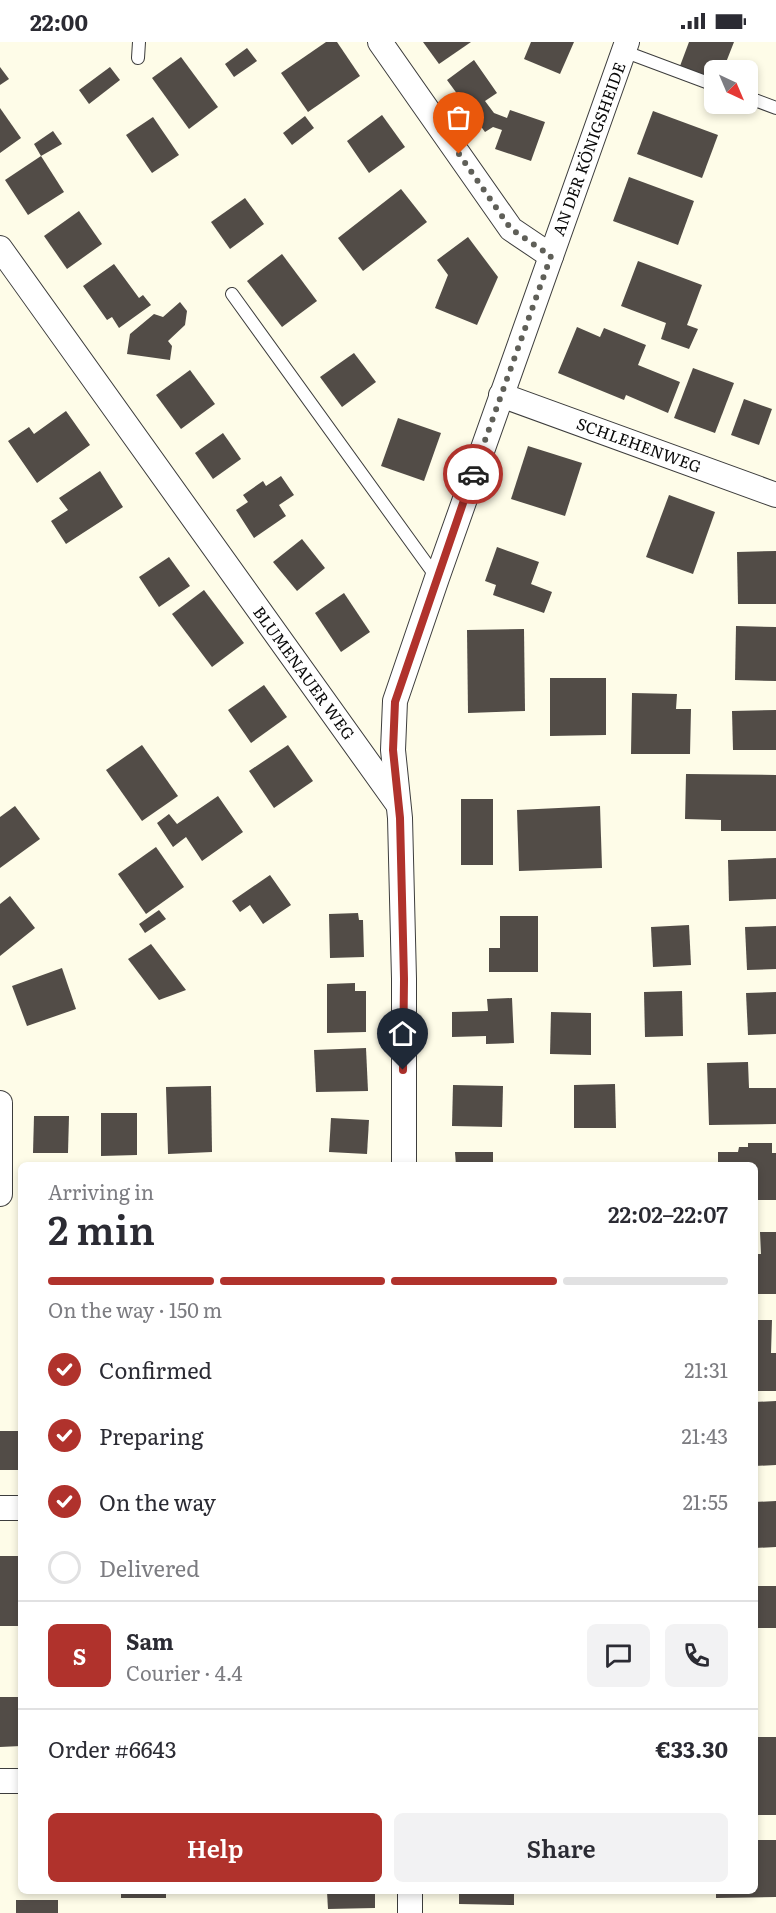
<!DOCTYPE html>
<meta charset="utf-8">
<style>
body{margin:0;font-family:Literata,serif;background:#f2f2f3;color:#2b2b33;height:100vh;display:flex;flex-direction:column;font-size:22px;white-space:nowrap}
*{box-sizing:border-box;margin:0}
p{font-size:20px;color:#7c7c81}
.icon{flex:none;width:33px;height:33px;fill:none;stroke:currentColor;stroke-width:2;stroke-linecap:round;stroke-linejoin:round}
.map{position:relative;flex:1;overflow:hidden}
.sheet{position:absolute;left:18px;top:1120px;width:740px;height:732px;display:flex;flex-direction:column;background:#fff;border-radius:9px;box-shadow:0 3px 9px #0003}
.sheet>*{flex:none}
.needle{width:39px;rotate:136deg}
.buttons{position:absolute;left:704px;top:18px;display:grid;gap:12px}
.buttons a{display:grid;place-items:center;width:54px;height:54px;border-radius:9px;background:#fff;box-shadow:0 3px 9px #0003;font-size:30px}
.pin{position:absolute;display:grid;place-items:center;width:51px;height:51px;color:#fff;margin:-62px -26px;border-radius:50% 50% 50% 0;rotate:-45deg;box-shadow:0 0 6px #0007}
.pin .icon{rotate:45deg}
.courier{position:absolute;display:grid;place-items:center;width:60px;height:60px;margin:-30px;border:4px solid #b0322c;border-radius:50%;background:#fff;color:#222;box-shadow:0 2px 8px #0007}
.head em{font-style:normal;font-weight:600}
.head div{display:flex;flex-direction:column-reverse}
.head{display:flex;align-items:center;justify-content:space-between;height:102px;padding:0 30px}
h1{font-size:39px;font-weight:600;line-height:45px}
.bar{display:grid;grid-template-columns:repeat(4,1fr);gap:9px 6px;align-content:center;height:72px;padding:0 30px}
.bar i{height:8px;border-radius:4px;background:#e1e1e2}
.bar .selected{background:#b0322c}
.bar p{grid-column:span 4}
.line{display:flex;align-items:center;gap:15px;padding:0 30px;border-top:2px solid #e1e1e2}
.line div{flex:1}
.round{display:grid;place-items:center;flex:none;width:63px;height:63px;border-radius:9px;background:#f2f2f3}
ol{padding:0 30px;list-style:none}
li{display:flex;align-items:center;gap:18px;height:66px}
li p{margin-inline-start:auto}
li .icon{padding:6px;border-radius:50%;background:#b0322c;color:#fff;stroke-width:4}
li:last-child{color:#7c7c81}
li i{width:33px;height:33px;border:3px solid #e1e1e2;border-radius:50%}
.primary-button{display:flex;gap:12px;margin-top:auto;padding:12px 30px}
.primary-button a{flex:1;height:69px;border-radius:9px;background:#b0322c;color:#fff;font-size:24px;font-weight:600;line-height:69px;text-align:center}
.primary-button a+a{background:#f2f2f3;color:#2b2b33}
.status{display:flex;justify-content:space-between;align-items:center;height:42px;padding:0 30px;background:#fff;direction:ltr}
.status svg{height:16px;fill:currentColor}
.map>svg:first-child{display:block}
.building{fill:#524c47}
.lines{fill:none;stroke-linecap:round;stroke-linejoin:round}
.lane-casing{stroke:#3d3d3d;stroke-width:14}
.street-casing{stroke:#3d3d3d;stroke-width:26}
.lane{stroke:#fff;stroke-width:12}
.street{stroke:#fff;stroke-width:24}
.done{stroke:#5f5f58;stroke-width:6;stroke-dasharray:0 10.8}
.route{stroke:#b0322c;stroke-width:8}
.labels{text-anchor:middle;stroke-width:6;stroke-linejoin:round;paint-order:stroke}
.street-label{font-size:16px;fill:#0a0a0a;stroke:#fff}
</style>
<div class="status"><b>22:00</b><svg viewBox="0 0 49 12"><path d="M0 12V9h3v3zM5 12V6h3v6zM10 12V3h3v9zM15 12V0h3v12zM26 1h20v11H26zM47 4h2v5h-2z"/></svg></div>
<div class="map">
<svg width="776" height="1871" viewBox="0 0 776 1871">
<rect width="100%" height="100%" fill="#fefce8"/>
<g class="building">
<polygon points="326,0 337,0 360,34 308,70 281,31"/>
<polygon points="423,0 471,0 439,22"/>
<polygon points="531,0 574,0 560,32 524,17"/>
<polygon points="689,0 734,0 723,28 714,28 714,36 680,24"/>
<polygon points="247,6 257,19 234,35 225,22"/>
<polygon points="181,15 218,65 189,87 152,36"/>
<polygon points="474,18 497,51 485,59 494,71 507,76 510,68 545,80 531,119 495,107 502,88 493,85 485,90 447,38"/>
<polygon points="0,25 9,37 0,43"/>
<polygon points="110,25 120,38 89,62 79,48"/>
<polygon points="0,66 21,96 0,111"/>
<polygon points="653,69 718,93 702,136 637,112"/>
<polygon points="382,73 405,105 369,131 347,99"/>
<polygon points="305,74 314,86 292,103 283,91"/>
<polygon points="153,75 179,113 152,131 126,93"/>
<polygon points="53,89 62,102 41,114 34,102"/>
<polygon points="41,114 64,150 28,173 5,138"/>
<polygon points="629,135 694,159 678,203 613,179"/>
<polygon points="401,147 427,180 363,229 338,196"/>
<polygon points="245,156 264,182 230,207 211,180"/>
<polygon points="79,169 102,202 67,227 44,194"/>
<polygon points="468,195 498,235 477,283 435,266 448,233 437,218"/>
<polygon points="282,212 317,259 282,285 247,239"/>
<polygon points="638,219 702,243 687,283 698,287 689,307 661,297 666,281 621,264"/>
<polygon points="114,222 139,256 143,253 151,263 119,286 112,275 107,278 83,244"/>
<polygon points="180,260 187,269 185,283 168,299 172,304 170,318 127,312 130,292 154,272 163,275"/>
<polygon points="577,285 600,295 604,286 646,303 638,323 680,340 668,371 626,353 624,358 558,331"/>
<polygon points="354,311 376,340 342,365 320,335"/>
<polygon points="693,326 734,341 715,391 674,376"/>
<polygon points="190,328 215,362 181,387 156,353"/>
<polygon points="744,357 772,367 759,403 731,393"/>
<polygon points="66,369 90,403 37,441 8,399 29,385 34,392"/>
<polygon points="398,376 441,391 424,439 381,424"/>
<polygon points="223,391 241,417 213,437 195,411"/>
<polygon points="528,404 582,421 565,474 511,457"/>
<polygon points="100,429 123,465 66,502 51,479 68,468 59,456"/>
<polygon points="281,434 294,453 279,463 286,474 254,496 236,468 248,460 243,453 263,439 266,444"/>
<polygon points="669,453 715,470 693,532 646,515"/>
<polygon points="302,497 325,526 297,549 273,520"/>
<polygon points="497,505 539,520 531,542 552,550 544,571 493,553 496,543 485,539"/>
<polygon points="776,509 776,562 738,562 737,510"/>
<polygon points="169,515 190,544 159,565 139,535"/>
<polygon points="204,548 244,601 212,625 172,572"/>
<polygon points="344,551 370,590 341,610 315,571"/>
<polygon points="736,584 776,585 776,639 735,638"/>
<polygon points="524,587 525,669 468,671 467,588"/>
<polygon points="550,636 606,636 606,693 550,694"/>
<polygon points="264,643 287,675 251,701 228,668"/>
<polygon points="632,651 677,652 676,667 691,667 690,712 631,712"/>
<polygon points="776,668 776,708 733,708 732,669"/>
<polygon points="142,703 178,754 142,779 106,728"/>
<polygon points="288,703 313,739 274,766 249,729"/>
<polygon points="686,732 776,733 776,789 721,789 721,778 685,777"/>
<polygon points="218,754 243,790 202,819 186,795 173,805 157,781 169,772 177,782"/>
<rect x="461" y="757" width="32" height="66"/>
<polygon points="15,764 40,797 0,826 0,775"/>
<polygon points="600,764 602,826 519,829 517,768"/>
<polygon points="156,805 184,845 146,872 118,832"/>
<polygon points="776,816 776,857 729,859 728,818"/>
<polygon points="270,833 291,863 263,882 250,863 240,870 232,859"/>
<polygon points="10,854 35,886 0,914 0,862"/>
<polygon points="159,868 166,877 145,891 139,882"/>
<polygon points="358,871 359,878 363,878 364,915 330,916 329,872"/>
<polygon points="500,874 538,874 538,930 489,930 489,906 500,906"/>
<polygon points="689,883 691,923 653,925 651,885"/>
<polygon points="776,884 776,927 747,928 745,885"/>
<polygon points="151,902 186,948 159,958 128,917"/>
<polygon points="62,926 76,967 27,984 12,944"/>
<polygon points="355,941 355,949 366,949 366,990 327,991 327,942"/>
<polygon points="682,949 683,994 645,995 644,950"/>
<polygon points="776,950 776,992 748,993 746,951"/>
<polygon points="512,956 514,1001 486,1002 486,994 452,995 452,970 488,969 487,957"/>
<polygon points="551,970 591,971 591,1013 550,1012"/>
<polygon points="366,1006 368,1049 316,1050 314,1008"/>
<polygon points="748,1020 749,1046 776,1046 776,1082 709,1083 707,1021"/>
<polygon points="615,1042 616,1086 574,1086 574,1043"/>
<polygon points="453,1043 503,1044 502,1085 452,1084"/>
<polygon points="211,1044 212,1110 168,1112 166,1045"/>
<polygon points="101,1071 137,1071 137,1113 101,1114"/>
<polygon points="34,1074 69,1074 68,1111 33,1111"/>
<polygon points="331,1076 369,1078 367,1112 329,1110"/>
<polygon points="748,1101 772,1101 772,1111 776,1111 776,1158 754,1158 754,1124 718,1124 718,1110 738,1110 739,1105 748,1105"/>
<polygon points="455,1110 493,1110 493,1124 456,1124"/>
<polygon points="760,1190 776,1190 776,1252 754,1252 754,1212 761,1212"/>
<polygon points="754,1278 772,1278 771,1311 776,1311 776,1349 754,1349"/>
<polygon points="776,1359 776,1423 754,1424 754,1360"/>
<rect x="0" y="1389" width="21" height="39"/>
<polygon points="776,1459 776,1505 754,1506 754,1460"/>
<rect x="0" y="1514" width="21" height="70"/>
<rect x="754" y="1544" width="22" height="42"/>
<polygon points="0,1655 21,1655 21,1704 0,1705"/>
<rect x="754" y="1695" width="22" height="78"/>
<polygon points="754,1798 776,1798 776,1855 716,1856 716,1850 754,1850"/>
<rect x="121" y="1850" width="45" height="6"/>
<polygon points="327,1850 375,1850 375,1866 328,1867"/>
<polygon points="459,1850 514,1850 514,1863 459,1862"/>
<rect x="16" y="1858" width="42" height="13"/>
</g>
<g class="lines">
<defs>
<g id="lane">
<polyline points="623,9 714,43"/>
<polyline points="138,16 139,0"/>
<polyline points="747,55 776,66"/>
<polyline points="232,252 437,536"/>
</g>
<g id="street">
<polyline points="380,0 511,187 551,214"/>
<polyline points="0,206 397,761"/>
<polyline points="501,353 776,453"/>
<polyline points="0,1061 0,1152"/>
<polyline points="404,1124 404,937 400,776 393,708 395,659 437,536 627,0"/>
<polyline points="0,1466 21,1466"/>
<polyline points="0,1739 21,1739"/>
<polyline points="410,1850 410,1871"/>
</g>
</defs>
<use href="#lane" class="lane-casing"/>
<use href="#street" class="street-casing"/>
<use href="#lane" class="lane"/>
<use href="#street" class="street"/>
</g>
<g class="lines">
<polyline class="done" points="459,112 511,187 551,214 473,432"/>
<polyline class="route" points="403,1028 404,937 400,776 393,708 395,660 473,432"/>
</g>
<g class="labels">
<g class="street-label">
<text transform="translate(589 107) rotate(-70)" y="6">AN DER KÖNIGSHEIDE</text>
<text transform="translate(639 403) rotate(20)" y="6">SCHLEHENWEG</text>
<text transform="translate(304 631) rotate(54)" y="6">BLUMENAUER WEG</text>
</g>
</g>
</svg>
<div class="buttons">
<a><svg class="needle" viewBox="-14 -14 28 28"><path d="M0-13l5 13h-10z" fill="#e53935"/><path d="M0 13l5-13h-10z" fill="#7c7c81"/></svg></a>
</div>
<div class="pin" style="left:459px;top:112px;background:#ea580c"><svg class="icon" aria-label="bag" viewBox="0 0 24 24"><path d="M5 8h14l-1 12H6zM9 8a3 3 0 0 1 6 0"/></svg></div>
<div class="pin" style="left:403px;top:1028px;background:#1f2937"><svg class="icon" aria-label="home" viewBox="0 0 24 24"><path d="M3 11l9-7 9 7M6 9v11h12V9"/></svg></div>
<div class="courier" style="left:473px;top:432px"><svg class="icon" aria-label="car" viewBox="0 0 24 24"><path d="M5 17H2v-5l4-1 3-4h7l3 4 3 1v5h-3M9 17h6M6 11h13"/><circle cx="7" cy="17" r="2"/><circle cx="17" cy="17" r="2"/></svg></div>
<section class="sheet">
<div class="head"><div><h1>2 min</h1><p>Arriving in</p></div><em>22:02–22:07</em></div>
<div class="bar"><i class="selected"></i><i class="selected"></i><i class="selected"></i><i></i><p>On the way · 150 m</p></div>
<ol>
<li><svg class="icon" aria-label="check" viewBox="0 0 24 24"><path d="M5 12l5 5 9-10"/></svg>Confirmed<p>21:31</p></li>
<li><svg class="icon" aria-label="check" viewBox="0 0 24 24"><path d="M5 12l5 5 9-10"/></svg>Preparing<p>21:43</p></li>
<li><svg class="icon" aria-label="check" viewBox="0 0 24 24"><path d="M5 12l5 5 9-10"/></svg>On the way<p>21:55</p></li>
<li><i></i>Delivered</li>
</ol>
<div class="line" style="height:108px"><b class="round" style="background:#b0322c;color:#fff">S</b><div><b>Sam</b><p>Courier · 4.4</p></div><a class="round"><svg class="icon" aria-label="chat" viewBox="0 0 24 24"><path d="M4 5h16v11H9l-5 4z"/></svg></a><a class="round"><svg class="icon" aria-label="phone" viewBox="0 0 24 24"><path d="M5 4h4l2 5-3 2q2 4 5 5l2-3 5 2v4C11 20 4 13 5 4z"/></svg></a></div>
<div class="line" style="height:78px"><div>Order #6643</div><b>€33.30</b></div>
<div class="primary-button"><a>Help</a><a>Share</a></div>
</section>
</div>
